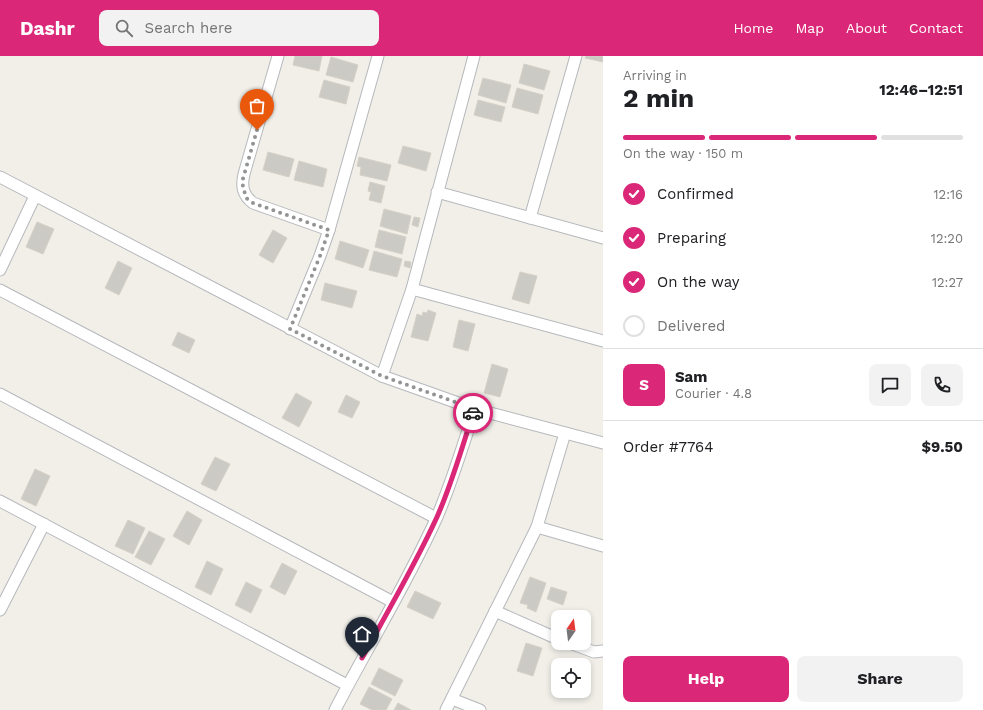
<!DOCTYPE html>
<meta charset="utf-8">
<style>
body{margin:0;font-family:"Work Sans",sans-serif;background:#f2f2f2;color:#202124;height:100vh;display:flex;flex-direction:column;font-size:15px;white-space:nowrap}
*{box-sizing:border-box;margin:0}
p{font-size:13px;color:#757577}
.icon{flex:none;width:22px;height:22px;fill:none;stroke:currentColor;stroke-width:2;stroke-linecap:round;stroke-linejoin:round}
.map{position:relative;flex:1;overflow:hidden}
.drawer{display:flex;flex-direction:column;background:#fff;width:380px}
.drawer>*{flex:none}
.needle{width:26px;rotate:14deg}
.tools{position:absolute;left:551px;top:554px;display:grid;gap:8px}
.tools a{display:grid;place-items:center;width:40px;height:40px;border-radius:8px;background:#fff;box-shadow:0 2px 6px #0003;font-size:20px}
.pin{position:absolute;display:grid;place-items:center;width:34px;height:34px;color:#fff;margin:-41px -17px;border-radius:50% 50% 50% 0;rotate:-45deg;box-shadow:0 0 4px #0007}
.pin .icon{rotate:45deg}
.courier{position:absolute;display:grid;place-items:center;width:40px;height:40px;margin:-20px;border:3px solid #db2777;border-radius:50%;background:#fff;color:#222;box-shadow:0 1px 5px #0007}
.summary em{font-style:normal;font-weight:700}
.summary div{display:flex;flex-direction:column-reverse}
.summary{display:flex;align-items:center;justify-content:space-between;height:68px;padding:0 20px}
h1{font-size:26px;font-weight:700;line-height:30px}
.bar{display:grid;grid-template-columns:repeat(4,1fr);gap:6px 4px;align-content:center;height:48px;padding:0 20px}
.bar i{height:5px;border-radius:3px;background:#e0e0e0}
.bar .active{background:#db2777}
.bar p{grid-column:span 4}
.line{display:flex;align-items:center;gap:10px;padding:0 20px;border-top:1px solid #e0e0e0}
.line div{flex:1}
.round{display:grid;place-items:center;flex:none;width:42px;height:42px;border-radius:8px;background:#f2f2f2}
ol{padding:0 20px;list-style:none}
li{display:flex;align-items:center;gap:12px;height:44px}
li p{margin-inline-start:auto}
li .icon{padding:4px;border-radius:50%;background:#db2777;color:#fff;stroke-width:4}
li:last-child{color:#757577}
li i{width:22px;height:22px;border:2px solid #e0e0e0;border-radius:50%}
.action{display:flex;gap:8px;margin-top:auto;padding:8px 20px}
.action a{flex:1;height:46px;border-radius:8px;background:#db2777;color:#fff;font-size:16px;font-weight:700;line-height:46px;text-align:center}
.action a+a{background:#f2f2f2;color:#202124}
header{display:flex;align-items:center;gap:24px;box-sizing:border-box;height:56px;padding:0 20px;background:#db2777;color:#fff}
header strong{font-size:19px}
nav{display:flex;gap:22px;margin-inline-start:auto;font-size:14px}
.search{width:280px;height:36px;background:#f2f2f2;display:flex;align-items:center;gap:10px;box-sizing:border-box;padding:0 14px;border-radius:8px;color:#757577;font-size:15px}
main{display:flex;flex:1;min-height:0}
.map>svg:first-child{display:block}
.building{fill:#cccac5;stroke:#d6d1c6}
.lines{fill:none;stroke-linecap:round;stroke-linejoin:round}
.minor-casing{stroke:#b5b8bc;stroke-width:13}
.minor{stroke:#fff;stroke-width:11}
.done{stroke:#929495;stroke-width:4;stroke-dasharray:0 7.2}
.route{stroke:#db2777;stroke-width:5}
</style>
<header>
<strong>Dashr</strong>
<div class="search"><svg class="icon" aria-label="search" viewBox="0 0 24 24"><circle cx="10" cy="10" r="6"/><path d="M15 15l6 6"/></svg>Search here</div>
<nav><a>Home</a><a>Map</a><a>About</a><a>Contact</a></nav>
</header>
<main>
<div class="map">
<svg width="603" height="654" viewBox="0 0 603 654">
<rect width="100%" height="100%" fill="#f1efe8"/>
<g class="building">
<polygon points="295,0 322,0 319,15 293,9"/>
<polygon points="586,0 603,0 603,6 585,2"/>
<polygon points="331,1 358,9 353,26 326,19"/>
<polygon points="524,8 550,15 544,34 519,27"/>
<polygon points="483,22 511,29 506,47 478,39"/>
<polygon points="324,24 350,31 346,48 319,41"/>
<polygon points="517,32 543,39 538,58 512,51"/>
<polygon points="478,44 505,51 501,66 474,59"/>
<polygon points="403,90 431,97 426,115 398,107"/>
<polygon points="268,96 294,103 289,121 263,114"/>
<polygon points="359,101 391,109 387,125 360,119 361,111 357,110"/>
<polygon points="299,105 327,113 323,131 294,124"/>
<polygon points="370,126 385,130 381,147 369,144 371,136 368,135"/>
<polygon points="384,153 411,160 407,178 380,170"/>
<polygon points="414,161 420,162 418,171 412,169"/>
<polygon points="37,166 54,173 43,198 26,191"/>
<polygon points="273,174 287,182 273,207 259,199"/>
<polygon points="379,174 406,181 402,198 375,191"/>
<polygon points="340,185 369,194 363,212 335,203"/>
<polygon points="374,195 402,203 397,221 369,214"/>
<polygon points="118,205 132,212 119,239 105,232"/>
<polygon points="405,205 411,206 410,212 404,210"/>
<polygon points="520,216 537,220 529,248 512,243"/>
<polygon points="325,227 357,235 352,252 321,244"/>
<polygon points="428,254 436,257 428,285 411,281 417,258 422,260 423,256 427,257"/>
<polygon points="459,264 475,268 468,295 453,291"/>
<polygon points="178,276 195,284 189,297 172,289"/>
<polygon points="492,308 508,313 500,341 484,337"/>
<polygon points="296,337 312,346 299,371 282,362"/>
<polygon points="346,339 360,346 352,362 338,356"/>
<polygon points="215,401 230,408 216,435 201,428"/>
<polygon points="35,413 50,420 36,450 21,443"/>
<polygon points="187,455 202,464 189,489 173,480"/>
<polygon points="128,464 145,472 133,498 115,490"/>
<polygon points="149,475 165,483 151,509 135,501"/>
<polygon points="207,505 223,513 211,539 195,531"/>
<polygon points="282,507 297,515 285,539 270,531"/>
<polygon points="530,521 546,527 536,556 527,552 528,549 520,547"/>
<polygon points="246,526 262,534 251,557 235,549"/>
<polygon points="551,531 567,536 563,549 547,543"/>
<polygon points="415,535 441,547 433,563 407,551"/>
<polygon points="526,587 542,592 533,620 517,615"/>
<polygon points="379,612 403,624 395,640 371,628"/>
<polygon points="369,631 392,643 386,654 372,654 360,648"/>
<polygon points="398,647 411,654 394,654"/>
</g>
<g class="lines">
<defs>
<g id="minor">
<path d="M 278,0 L 244,118 C 241,131 243,139 253,147 L 329,174"/>
<polyline points="0,121 382,320 475,353 603,387"/>
<polyline points="437,136 603,182"/>
<polyline points="530,162 576,0"/>
<polyline points="0,214 35,140"/>
<polyline points="412,233 603,285"/>
<polyline points="0,234 436,462"/>
<polyline points="290,273 320,200 329,174 378,0"/>
<polyline points="382,320 412,233 474,0"/>
<polyline points="0,338 393,546"/>
<polyline points="0,445 347,629"/>
<polyline points="537,471 603,490"/>
<polyline points="0,554 44,468"/>
<polyline points="495,555 558,583"/>
<polyline points="570,587 594,596 603,595"/>
<polyline points="452,643 480,654"/>
<path d="M 335,654 C 368,590 407,528 437,461 C 452,426 463,389 475,353"/>
<polyline points="446,654 537,471 565,377"/>
</g>
</defs>
<use href="#minor" class="minor-casing"/>
<use href="#minor" class="minor"/>
</g>
<g class="lines">
<polyline class="done" points="257,74 242,126 246,142 253,147 329,174 320,200 290,273 382,320 475,353 473,357"/>
<path class="route" d="M 362,602 C 388,555 415,509 437,461 C 452,427 462,392 473,357"/>
</g>
</svg>
<div class="tools">
<a><svg class="needle" viewBox="-14 -14 28 28"><path d="M0-13l5 13h-10z" fill="#e53935"/><path d="M0 13l5-13h-10z" fill="#757577"/></svg></a>
<a><svg class="icon" aria-label="locate" viewBox="0 0 24 24"><circle cx="12" cy="12" r="6"/><path d="M12 2v4M12 18v4M2 12h4M18 12h4"/></svg></a>
</div>
<div class="pin" style="left:257px;top:74px;background:#ea580c"><svg class="icon" aria-label="bag" viewBox="0 0 24 24"><path d="M5 8h14l-1 12H6zM9 8a3 3 0 0 1 6 0"/></svg></div>
<div class="pin" style="left:362px;top:602px;background:#1f2937"><svg class="icon" aria-label="home" viewBox="0 0 24 24"><path d="M3 11l9-7 9 7M6 9v11h12V9"/></svg></div>
<div class="courier" style="left:473px;top:357px"><svg class="icon" aria-label="car" viewBox="0 0 24 24"><path d="M5 17H2v-5l4-1 3-4h7l3 4 3 1v5h-3M9 17h6M6 11h13"/><circle cx="7" cy="17" r="2"/><circle cx="17" cy="17" r="2"/></svg></div>
</div>
<section class="drawer">
<div class="summary"><div><h1>2 min</h1><p>Arriving in</p></div><em>12:46–12:51</em></div>
<div class="bar"><i class="active"></i><i class="active"></i><i class="active"></i><i></i><p>On the way · 150 m</p></div>
<ol>
<li><svg class="icon" aria-label="check" viewBox="0 0 24 24"><path d="M5 12l5 5 9-10"/></svg>Confirmed<p>12:16</p></li>
<li><svg class="icon" aria-label="check" viewBox="0 0 24 24"><path d="M5 12l5 5 9-10"/></svg>Preparing<p>12:20</p></li>
<li><svg class="icon" aria-label="check" viewBox="0 0 24 24"><path d="M5 12l5 5 9-10"/></svg>On the way<p>12:27</p></li>
<li><i></i>Delivered</li>
</ol>
<div class="line" style="height:72px"><b class="round" style="background:#db2777;color:#fff">S</b><div><b>Sam</b><p>Courier · 4.8</p></div><a class="round"><svg class="icon" aria-label="chat" viewBox="0 0 24 24"><path d="M4 5h16v11H9l-5 4z"/></svg></a><a class="round"><svg class="icon" aria-label="phone" viewBox="0 0 24 24"><path d="M5 4h4l2 5-3 2q2 4 5 5l2-3 5 2v4C11 20 4 13 5 4z"/></svg></a></div>
<div class="line" style="height:52px"><div>Order #7764</div><b>$9.50</b></div>
<div class="action"><a>Help</a><a>Share</a></div>
</section>
</main>
